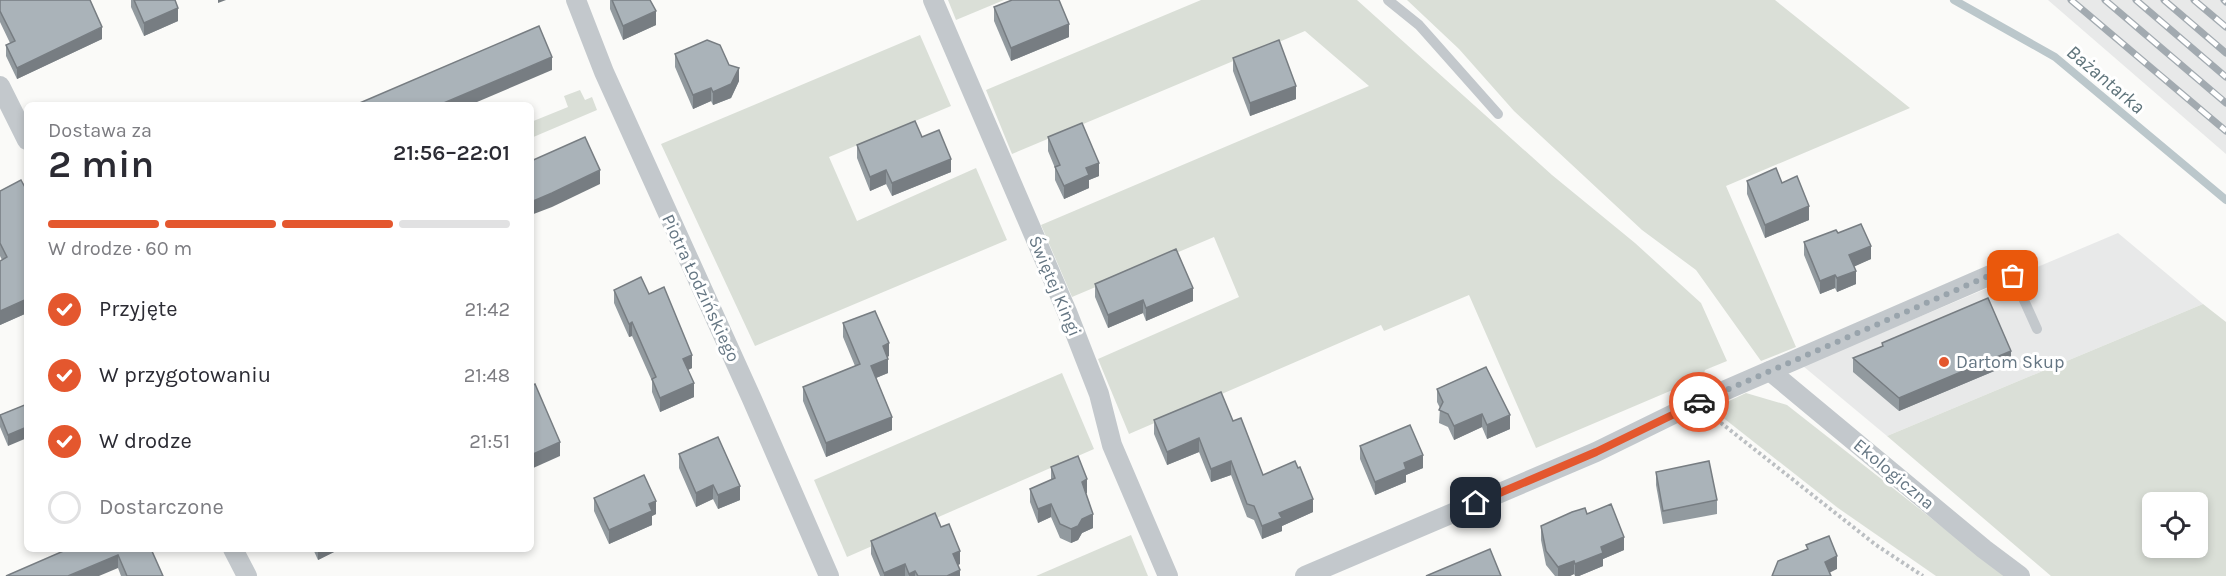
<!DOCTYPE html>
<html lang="pl">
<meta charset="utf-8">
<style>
body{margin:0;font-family:Karla,sans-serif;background:#f7f7f7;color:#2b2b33;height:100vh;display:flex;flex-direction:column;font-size:22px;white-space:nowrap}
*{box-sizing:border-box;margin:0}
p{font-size:20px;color:#7c7c81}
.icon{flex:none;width:33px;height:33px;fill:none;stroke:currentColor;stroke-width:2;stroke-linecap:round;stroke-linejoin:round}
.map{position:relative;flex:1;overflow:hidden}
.panel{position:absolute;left:24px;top:102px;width:510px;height:450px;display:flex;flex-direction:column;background:#fff;border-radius:9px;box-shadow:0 3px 9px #0003}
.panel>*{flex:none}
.fabs{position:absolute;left:2142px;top:492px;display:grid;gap:12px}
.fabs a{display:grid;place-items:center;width:66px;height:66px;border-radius:9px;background:#fff;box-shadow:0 3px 9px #0003;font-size:30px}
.pin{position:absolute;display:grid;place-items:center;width:51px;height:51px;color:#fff;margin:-26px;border-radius:12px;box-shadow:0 3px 9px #0006}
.courier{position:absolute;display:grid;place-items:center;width:60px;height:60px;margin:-30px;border:4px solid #e4572e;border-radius:50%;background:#fff;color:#222;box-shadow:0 2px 8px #0007}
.summary em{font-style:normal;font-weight:600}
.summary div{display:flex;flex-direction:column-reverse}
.summary{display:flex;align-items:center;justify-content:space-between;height:102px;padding:0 24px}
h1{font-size:39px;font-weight:600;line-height:45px}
.bar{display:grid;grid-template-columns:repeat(4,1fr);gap:9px 6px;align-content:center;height:72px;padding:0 24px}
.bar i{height:8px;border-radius:4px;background:#e1e1e2}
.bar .on{background:#e4572e}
.bar p{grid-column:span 4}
ol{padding:0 24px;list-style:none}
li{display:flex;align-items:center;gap:18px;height:66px}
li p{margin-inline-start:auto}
li .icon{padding:6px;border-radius:50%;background:#e4572e;color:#fff;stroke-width:4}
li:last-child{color:#7c7c81}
li i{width:33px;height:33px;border:3px solid #e1e1e2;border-radius:50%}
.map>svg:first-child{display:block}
.built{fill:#e8e9e9}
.green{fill:#dadfd7;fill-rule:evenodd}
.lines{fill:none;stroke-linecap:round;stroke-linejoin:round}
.stream{stroke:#bbc7cb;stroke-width:8}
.path{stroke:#bbbfc2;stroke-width:4;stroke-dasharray:3 3;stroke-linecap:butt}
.lane{stroke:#c3c8cc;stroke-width:10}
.street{stroke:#c3c8cc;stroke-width:20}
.rail-casing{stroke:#a2aab0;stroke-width:7}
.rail{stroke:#fff;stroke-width:4.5;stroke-dasharray:14;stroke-linecap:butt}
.wall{fill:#929a9f}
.shaded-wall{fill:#777d82}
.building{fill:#aab3b9;stroke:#777d82;stroke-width:1.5}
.done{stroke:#99a4ac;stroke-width:6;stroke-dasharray:0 10.8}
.route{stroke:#e4572e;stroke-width:8}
.poi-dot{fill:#e4572e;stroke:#fff;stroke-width:2}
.labels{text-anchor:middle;stroke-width:6;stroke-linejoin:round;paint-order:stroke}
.street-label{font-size:18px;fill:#657683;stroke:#fff}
.poi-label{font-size:18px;fill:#657683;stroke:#fff;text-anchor:start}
.water-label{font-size:20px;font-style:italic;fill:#60757c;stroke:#fff}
</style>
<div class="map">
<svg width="2226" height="576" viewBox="0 0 2226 576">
<rect width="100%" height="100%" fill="#fafaf8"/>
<g class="built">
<polygon points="2048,0 2226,0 2226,154"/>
<polygon points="2118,233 2203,304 1887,436 1803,366"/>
</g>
<g class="green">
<polygon points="948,0 1004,0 956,20"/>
<polygon points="1201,0 1357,0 1552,175 1635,243 1701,303 1727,361 1705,370 1703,377 1536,448 1469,295 1384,331 1381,325 1129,434 1098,359 1239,297 1214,237 1072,297 1041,225 1369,86 1305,31 1012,154 986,90"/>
<polygon points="1407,0 1775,0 1910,108 1726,186 1796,347 1761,361 1696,270 1642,230 1514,111 1459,49"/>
<polygon points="920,35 951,106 829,157 857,221 976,168 1007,240 755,346 661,144"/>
<polygon points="580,90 585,100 592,97 597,110 531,138 531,122 568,107 564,96"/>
<path d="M 2203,304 L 2226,322 L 2226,576 L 2051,576 L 1887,436 ZM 2152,502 L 2198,502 L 2198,548 L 2152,548 Z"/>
<polygon points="1062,373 1094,449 847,557 814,480"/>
<polygon points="1746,393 1787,405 2005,576 1936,576 1838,508 1712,409"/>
<polygon points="1131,535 1148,576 1036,576"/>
</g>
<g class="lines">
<polyline class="stream" points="1954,0 2055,57 2226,200"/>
<polyline class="path" points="1716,419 1876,545 1923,576"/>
<g class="lane">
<polyline points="1388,0 1419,25 1498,114"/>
<polyline points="2009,267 2037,329"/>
</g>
<g class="street">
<polyline points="576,0 604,72 751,397 829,576"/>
<polyline points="933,0 1067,312 1099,394 1112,445 1168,576"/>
<polyline points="0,86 27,140"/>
<polyline points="1770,371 1984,549 2020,576"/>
<polyline points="233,549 247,576"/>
<polyline points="1305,576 1596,452 1696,403 2016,264"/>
</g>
<defs>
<g id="rail">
<polyline points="2071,0 2226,131"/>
<polyline points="2105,0 2226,103"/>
<polyline points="2136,0 2226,77"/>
<polyline points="2164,0 2226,53"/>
<polyline points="2194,0 2226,27"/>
<polyline points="2224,0 2226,2"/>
</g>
</defs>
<use href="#rail" class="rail-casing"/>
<use href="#rail" class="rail"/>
</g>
<g class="wall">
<polygon points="0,0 102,39 17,79 6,56 6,45 10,43 0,22"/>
<polygon points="131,0 175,0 178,21 144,36 131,7"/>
<polygon points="610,0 650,0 656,25 623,40 610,9"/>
<polygon points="994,7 1069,37 1011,61 994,21"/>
<polygon points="675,54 739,81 731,98 713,105 711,101 693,109 675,67"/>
<polygon points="1233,58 1296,99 1250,116 1233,71"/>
<polygon points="922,137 951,172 892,196 886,184 870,191 857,158 857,145"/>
<polygon points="1048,137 1099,176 1089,180 1089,188 1064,199 1055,180 1055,168 1048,151"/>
<polygon points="1747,181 1782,183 1809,220 1765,238 1747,194"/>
<polygon points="0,191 27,191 27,313 0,325 2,260 0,256"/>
<polygon points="1838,233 1871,259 1854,266 1856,284 1837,292 1835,288 1820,294 1804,255 1804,242"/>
<polygon points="1095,284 1193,301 1146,321 1143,313 1108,328 1095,297"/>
<polygon points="614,290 649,294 692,368 688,370 694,397 660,412 652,392 652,381 632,336 629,337 614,303"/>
<polygon points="843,323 889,356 887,357 888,373 876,378 892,430 826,457 803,401 803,387 855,366 843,337"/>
<polygon points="1882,343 2011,364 1899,411 1853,372 1853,358 1882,347"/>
<polygon points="1437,389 1510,429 1487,439 1482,427 1454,440 1448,427 1439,423 1440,408 1437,402"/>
<polygon points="27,404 8,446 0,427 0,415"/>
<polygon points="1154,420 1233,421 1263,475 1313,512 1282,526 1282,531 1262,539 1254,520 1247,517 1231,475 1211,482 1199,452 1167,465 1154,434"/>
<polygon points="1360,446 1423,468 1406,475 1406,482 1375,495 1360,459"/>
<polygon points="679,454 740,500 718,509 713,499 696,507 679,468"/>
<polygon points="1051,467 1087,493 1086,493 1093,528 1082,533 1078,540 1071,543 1060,538 1051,517 1038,523 1030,502 1030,489 1051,480"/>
<polygon points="1656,472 1717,500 1717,514 1663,524 1656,485"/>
<polygon points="594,498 656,514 652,516 652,525 609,544 594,511"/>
<polygon points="1587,514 1624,550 1603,559 1603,566 1579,576 1575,576 1574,574 1570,576 1555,576 1546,565 1541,540 1541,526"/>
<polygon points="941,527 960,564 958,565 960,576 880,576 871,554 871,541"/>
<polygon points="68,549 158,549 152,552 163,576 121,576 118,568"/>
<polygon points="313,549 340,549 318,560"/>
</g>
<g class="shaded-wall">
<polygon points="218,0 226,0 218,3"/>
<polygon points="178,8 178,21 144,36 144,23"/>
<polygon points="656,11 656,25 623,40 623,26"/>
<polygon points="1069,24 1069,37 1011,61 1011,48"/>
<polygon points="102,27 102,39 17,79 17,68"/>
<polygon points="552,57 552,70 470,105 439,105"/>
<polygon points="739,68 739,81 731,98 713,105 713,92"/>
<polygon points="1296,86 1296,99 1250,116 1250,103"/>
<polygon points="711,88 711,101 693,109 693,95"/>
<polygon points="951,159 951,172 892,196 892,183"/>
<polygon points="1099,163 1099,176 1089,180 1089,188 1064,199 1064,186 1086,168"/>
<polygon points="600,170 600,184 552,207 531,215 531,202"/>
<polygon points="886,170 886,184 870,191 870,177"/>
<polygon points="1809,206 1809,220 1765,238 1765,225"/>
<polygon points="1871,246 1871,259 1849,269 1849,255"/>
<polygon points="1856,271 1856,284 1837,292 1837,278"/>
<polygon points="1835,275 1835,288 1820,294 1820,281"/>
<polygon points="1193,288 1193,301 1146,321 1146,308"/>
<polygon points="27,299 27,313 0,325 0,311"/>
<polygon points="1143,300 1143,313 1108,328 1108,315"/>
<polygon points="632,322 632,336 629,337 629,324"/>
<polygon points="889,343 889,356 883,359 883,346"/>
<polygon points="2011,351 2011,364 1899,411 1899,398"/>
<polygon points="692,355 692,368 683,372 683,359"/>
<polygon points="888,359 888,373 871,380 871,366"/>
<polygon points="694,383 694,397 660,412 660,398"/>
<polygon points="1482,414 1482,427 1454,440 1454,426"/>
<polygon points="1510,415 1510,429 1487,439 1487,425"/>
<polygon points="892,417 892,430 826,457 826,443"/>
<polygon points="27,427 27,438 8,446 8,435"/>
<polygon points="1199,438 1199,452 1167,465 1167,452"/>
<polygon points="560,442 560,456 531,469 531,455"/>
<polygon points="1423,455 1423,468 1406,475 1406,482 1375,495 1375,482 1404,463"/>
<polygon points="1231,461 1231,475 1211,482 1211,469"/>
<polygon points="1087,479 1087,493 1082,495 1082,482"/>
<polygon points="713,485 713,499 696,507 696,493"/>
<polygon points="740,486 740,500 718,509 718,495"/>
<polygon points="1313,499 1313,512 1282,526 1282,531 1262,539 1262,526 1279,513"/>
<polygon points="656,501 656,514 652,516 652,525 609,544 609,530 649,504"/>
<polygon points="1051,504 1051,517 1038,523 1038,509"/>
<polygon points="1093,514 1093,528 1082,533 1078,540 1071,543 1071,529 1082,519"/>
<polygon points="1624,537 1624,550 1603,559 1603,566 1579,576 1575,576 1575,564 1601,547"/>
<polygon points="318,549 340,549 318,560"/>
<polygon points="960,551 960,564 953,567 953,554"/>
<polygon points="118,555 118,568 99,576 68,576"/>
<polygon points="1837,556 1837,569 1825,575 1825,562"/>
<polygon points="1574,561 1574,574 1570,576 1558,576 1558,567"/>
<polygon points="905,564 905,576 884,576 884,573"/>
<polygon points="960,570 960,576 947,576"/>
<polygon points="915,571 915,576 909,576 909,574"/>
</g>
<g class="building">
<polygon points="0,0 90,0 102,27 17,68 6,45 15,41 0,11"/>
<polygon points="134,0 175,0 178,8 144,23"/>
<polygon points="612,0 650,0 656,11 623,26"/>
<polygon points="1012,0 1059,0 1069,24 1011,48 994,7"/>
<polygon points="539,26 552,57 439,105 355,105"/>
<polygon points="707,40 720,45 729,65 739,68 731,84 713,92 711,88 693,95 675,54"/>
<polygon points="1279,40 1296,86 1250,103 1233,58"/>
<polygon points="915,121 922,137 939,130 951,159 892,183 886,170 870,177 857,145"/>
<polygon points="1082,123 1099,163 1086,168 1089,175 1064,186 1055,167 1060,165 1048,137"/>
<polygon points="585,137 600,170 552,193 531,202 531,161"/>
<polygon points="1776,168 1782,183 1797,176 1809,206 1765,225 1747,181"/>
<polygon points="21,180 27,191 27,217 25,218 27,221 27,299 0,311 0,261 7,257 0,243 0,191"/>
<polygon points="1861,224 1871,246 1849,255 1856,271 1837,278 1835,275 1820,281 1804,242 1836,230 1838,233"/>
<polygon points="1176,249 1193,288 1146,308 1143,300 1108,315 1095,284"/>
<polygon points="641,277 649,294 664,287 692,355 683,359 694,383 660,398 652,379 656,377 632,322 629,324 614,290"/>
<polygon points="1988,298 2011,351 1899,398 1853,358 1883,346 1882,343"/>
<polygon points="875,311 889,343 883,346 888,359 871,366 892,417 826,443 803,387 860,364 843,323"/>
<polygon points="1486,367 1510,415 1487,425 1482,414 1454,426 1448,414 1439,410 1443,402 1437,389"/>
<polygon points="535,384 560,442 531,455 531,386"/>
<polygon points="1221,392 1233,421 1241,418 1263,475 1295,461 1298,468 1300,467 1313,499 1279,513 1282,518 1262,526 1254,506 1247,504 1231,461 1211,469 1199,438 1167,452 1154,420"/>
<polygon points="27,404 27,427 8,435 0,415"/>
<polygon points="1410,425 1423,455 1404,463 1406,469 1375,482 1360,446"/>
<polygon points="718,437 740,486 718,495 713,485 696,493 679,454"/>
<polygon points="1078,456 1087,479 1082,482 1093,514 1082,519 1078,526 1071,529 1060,524 1051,504 1038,509 1030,489 1055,478 1051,467"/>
<polygon points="1709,461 1717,500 1663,511 1656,472"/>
<polygon points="644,475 656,501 649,504 652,511 609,530 594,498"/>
<polygon points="1611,504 1624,537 1601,547 1603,553 1575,564 1574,561 1558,567 1546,551 1541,526 1572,512 1585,508 1587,514"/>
<polygon points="935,513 941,527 949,524 960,551 953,554 960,570 947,576 918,576 915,571 909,574 905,564 884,573 871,541"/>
<polygon points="1829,536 1837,556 1825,562 1831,576 1772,576 1778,561 1808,549 1806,545"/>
<polygon points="68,549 151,549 163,576 127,576 118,555 68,576 6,576"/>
<polygon points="1490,549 1501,576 1426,576"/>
</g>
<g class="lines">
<polyline class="done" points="1699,402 2009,267 2013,276"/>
<polyline class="route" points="1476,503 1596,452 1699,402"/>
</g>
<circle class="poi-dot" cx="1944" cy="362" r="6"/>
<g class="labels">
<g class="street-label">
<text transform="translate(1055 286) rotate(67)" y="6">Świętej Kingi</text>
<text transform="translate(701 288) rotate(65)" y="6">Piotra Łodzińskiego</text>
<text transform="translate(1894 474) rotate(40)" y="6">Ekologiczna</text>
</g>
<g class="poi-label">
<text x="1956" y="368">Dartom Skup</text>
</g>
<g class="water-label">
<text transform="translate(2106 79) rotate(40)" y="7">Bażantarka</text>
</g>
</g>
</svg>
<div class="fabs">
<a><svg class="icon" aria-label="locate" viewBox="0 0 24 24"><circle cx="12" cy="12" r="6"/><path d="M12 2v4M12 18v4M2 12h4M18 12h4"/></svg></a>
</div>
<div class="pin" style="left:2013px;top:276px;background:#ea580c"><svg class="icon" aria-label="bag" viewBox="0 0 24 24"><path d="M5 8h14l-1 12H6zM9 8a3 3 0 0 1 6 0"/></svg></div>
<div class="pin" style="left:1476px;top:503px;background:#1f2937"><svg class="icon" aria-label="home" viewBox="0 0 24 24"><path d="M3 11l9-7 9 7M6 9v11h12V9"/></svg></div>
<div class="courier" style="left:1699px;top:402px"><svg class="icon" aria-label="car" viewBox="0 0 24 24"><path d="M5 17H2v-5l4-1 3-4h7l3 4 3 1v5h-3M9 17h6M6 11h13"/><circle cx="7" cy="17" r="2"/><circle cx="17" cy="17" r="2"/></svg></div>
<section class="panel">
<div class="summary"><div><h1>2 min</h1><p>Dostawa za</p></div><em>21:56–22:01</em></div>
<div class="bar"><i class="on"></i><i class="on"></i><i class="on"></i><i></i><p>W drodze · 60 m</p></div>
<ol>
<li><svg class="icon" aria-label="check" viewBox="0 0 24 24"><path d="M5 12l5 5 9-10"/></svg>Przyjęte<p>21:42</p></li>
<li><svg class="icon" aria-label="check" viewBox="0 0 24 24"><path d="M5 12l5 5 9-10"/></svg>W przygotowaniu<p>21:48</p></li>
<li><svg class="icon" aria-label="check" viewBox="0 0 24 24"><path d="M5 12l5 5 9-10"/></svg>W drodze<p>21:51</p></li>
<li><i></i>Dostarczone</li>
</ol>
</section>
</div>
